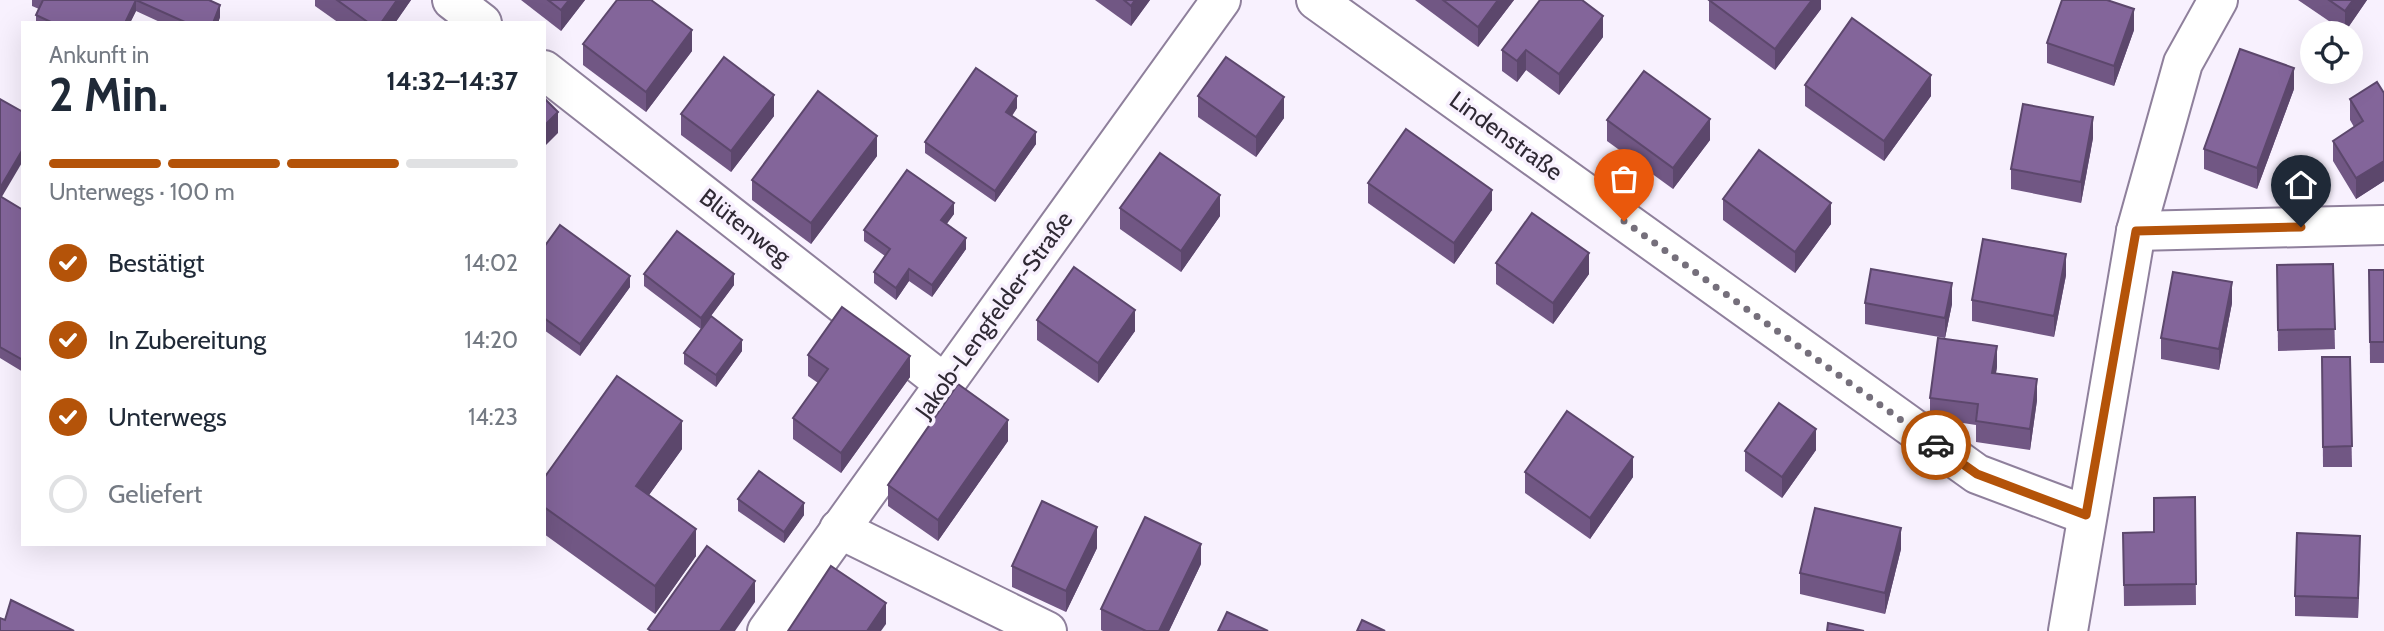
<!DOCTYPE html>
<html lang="de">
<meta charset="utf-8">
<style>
body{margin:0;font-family:Cabin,sans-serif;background:#f6f6f7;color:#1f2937;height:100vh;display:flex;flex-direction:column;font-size:26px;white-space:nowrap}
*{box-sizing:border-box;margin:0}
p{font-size:23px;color:#747a83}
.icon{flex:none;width:38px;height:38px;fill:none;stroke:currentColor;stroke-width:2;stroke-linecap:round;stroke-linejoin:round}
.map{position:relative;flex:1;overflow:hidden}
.drawer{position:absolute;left:21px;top:21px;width:525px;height:525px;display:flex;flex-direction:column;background:#fff;border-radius:0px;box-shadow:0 7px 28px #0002}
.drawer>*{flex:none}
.tools{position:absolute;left:2300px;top:21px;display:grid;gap:14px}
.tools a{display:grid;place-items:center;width:63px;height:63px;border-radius:50%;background:#fff;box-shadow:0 7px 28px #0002;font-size:35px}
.pin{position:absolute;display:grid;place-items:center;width:60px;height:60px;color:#fff;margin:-72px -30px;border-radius:50% 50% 50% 0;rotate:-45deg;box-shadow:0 0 7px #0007}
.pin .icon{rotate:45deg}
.courier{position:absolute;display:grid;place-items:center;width:70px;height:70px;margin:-35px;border:5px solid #b45309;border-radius:50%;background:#fff;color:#222;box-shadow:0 2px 9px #0007}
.overview em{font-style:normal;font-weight:700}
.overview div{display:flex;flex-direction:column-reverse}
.overview{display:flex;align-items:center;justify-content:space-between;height:119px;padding:0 28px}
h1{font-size:46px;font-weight:700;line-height:52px}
.bar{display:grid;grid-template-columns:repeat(4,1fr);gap:10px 7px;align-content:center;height:84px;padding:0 28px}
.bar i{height:9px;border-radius:5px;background:#e0e1e3}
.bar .active{background:#b45309}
.bar p{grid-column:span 4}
ol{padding:0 28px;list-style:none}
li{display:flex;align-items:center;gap:21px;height:77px}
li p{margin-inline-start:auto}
li .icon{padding:7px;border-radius:50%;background:#b45309;color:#fff;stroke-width:4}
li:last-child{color:#747a83}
li i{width:38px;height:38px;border:4px solid #e0e1e3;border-radius:50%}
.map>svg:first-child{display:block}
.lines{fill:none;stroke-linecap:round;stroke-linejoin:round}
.minor-casing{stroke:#8f809c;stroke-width:42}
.minor{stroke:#fff;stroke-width:38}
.wall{fill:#715784}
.shaded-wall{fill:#5c476c}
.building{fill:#83659a;stroke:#5c476c;stroke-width:2}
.done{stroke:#756f7b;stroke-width:7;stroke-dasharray:0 12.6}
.route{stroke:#b45309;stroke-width:9}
.labels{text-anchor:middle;stroke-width:7;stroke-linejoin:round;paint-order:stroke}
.street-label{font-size:24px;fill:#2f2934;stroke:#f8f1fe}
</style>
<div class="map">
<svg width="2384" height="631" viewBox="0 0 2384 631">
<rect width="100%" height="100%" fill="#f8f1fe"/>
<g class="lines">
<defs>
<g id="minor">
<polyline points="452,0 482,23"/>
<polyline points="1316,0 1977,474 2086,515"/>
<polyline points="544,70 945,384"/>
<polyline points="2136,231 2384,225"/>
<polyline points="839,529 1047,631"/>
<polyline points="767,631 1221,0"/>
<polyline points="2068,631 2136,231 2183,63 2218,0"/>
</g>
</defs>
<use href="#minor" class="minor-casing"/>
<use href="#minor" class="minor"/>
</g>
<g class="wall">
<polygon points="32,0 209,0 220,17 218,23 162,23 136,11 130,23 36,23 36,15 39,9 32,6"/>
<polygon points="315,0 411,0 395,23 339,23 315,6"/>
<polygon points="521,0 585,0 561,31"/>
<polygon points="1095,0 1150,0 1131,26"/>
<polygon points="1415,0 1514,0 1478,47"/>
<polygon points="1709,0 1821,0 1821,9 1775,70 1709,21"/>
<polygon points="2298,0 2367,0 2345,32"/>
<polygon points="2134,30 2114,86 2047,63 2047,43"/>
<polygon points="1603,37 1559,95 1526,70 1517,82 1502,71 1502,50"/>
<polygon points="583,44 692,51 646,112 583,65"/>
<polygon points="1805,85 1931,96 1884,161 1805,106"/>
<polygon points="2294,89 2257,189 2204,169 2204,149"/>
<polygon points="2384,93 2384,181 2356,199 2333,161 2333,141 2354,127 2350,120 2350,99"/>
<polygon points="1198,96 1284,118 1256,157 1198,117"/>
<polygon points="0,99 1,197 23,210 23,372 0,358"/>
<polygon points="1017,108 1012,116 1036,144 995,202 925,153 925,142"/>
<polygon points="681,114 774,116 731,172 681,135"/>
<polygon points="1607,120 1710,140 1673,189 1607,141"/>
<polygon points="2093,138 2081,203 2011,189 2011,169"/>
<polygon points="877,156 811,244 752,200 752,180"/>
<polygon points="1368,183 1492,210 1454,264 1368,203"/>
<polygon points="1723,199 1831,224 1795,273 1723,220"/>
<polygon points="1120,208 1220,216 1181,272 1120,229"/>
<polygon points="954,214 946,224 966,249 932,297 909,281 896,300 874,283 874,272 885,256 864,241 864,230"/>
<polygon points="544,247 630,287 580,356 544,330"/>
<polygon points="1496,263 1589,274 1553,324 1496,284"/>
<polygon points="2333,264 2335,349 2278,351 2277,265"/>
<polygon points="2369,270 2384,270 2384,363 2370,363"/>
<polygon points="644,274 734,285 711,316 742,351 716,387 684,364 684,353 701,329 644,286"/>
<polygon points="2066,275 2054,337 1972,321 1972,300"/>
<polygon points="1865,303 1952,304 1945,338 1865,324"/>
<polygon points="2232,303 2219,370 2161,359 2161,338"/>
<polygon points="1037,320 1135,331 1098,383 1037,340"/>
<polygon points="808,355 910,377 841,473 793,439 793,418 818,383 808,376"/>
<polygon points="2322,357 2350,357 2352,467 2323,467"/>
<polygon points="1997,367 1996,373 2037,400 2030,450 1976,442 1976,425 1930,418 1930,398"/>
<polygon points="1008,441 938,541 888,506 888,485"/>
<polygon points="682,449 649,495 696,556 655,614 544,534 544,478"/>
<polygon points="1816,450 1782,498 1745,471 1745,451"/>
<polygon points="1525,472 1633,477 1590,539 1525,493"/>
<polygon points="2195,497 2196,605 2124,606 2123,533 2154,532"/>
<polygon points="738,499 804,515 784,543 738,511"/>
<polygon points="1097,548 1066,612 1012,587 1012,566"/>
<polygon points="1901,549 1885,614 1800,594 1800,573"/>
<polygon points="2360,556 2358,618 2295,616 2295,596"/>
<polygon points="1201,564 1169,631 1103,631 1101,630 1101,609"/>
</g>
<g class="shaded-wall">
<polygon points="136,0 136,11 130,23 125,23"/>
<polygon points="397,0 411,0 395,23 381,23"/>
<polygon points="569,0 585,0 561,31 561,10"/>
<polygon points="1135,0 1150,0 1131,26 1131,6"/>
<polygon points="1498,0 1514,0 1478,47 1478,27"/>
<polygon points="1812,0 1821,0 1821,9 1775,70 1775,49"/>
<polygon points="2353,0 2367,0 2345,32 2345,11"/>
<polygon points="220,5 220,17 218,23 213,23"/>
<polygon points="2134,9 2134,30 2114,86 2114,66"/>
<polygon points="1603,16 1603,37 1559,95 1559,74"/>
<polygon points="692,30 692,51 646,112 646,92"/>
<polygon points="1526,50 1526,70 1517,82 1517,61"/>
<polygon points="2294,68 2294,89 2257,189 2257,168"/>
<polygon points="1931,75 1931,96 1884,161 1884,141"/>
<polygon points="774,95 774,116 731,172 731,151"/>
<polygon points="1017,96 1017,108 1006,124 1006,112"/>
<polygon points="1284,97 1284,118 1256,157 1256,137"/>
<polygon points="558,112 558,133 544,147 544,126"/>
<polygon points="2093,117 2093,138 2081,203 2081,182"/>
<polygon points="1710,119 1710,140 1673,189 1673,168"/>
<polygon points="1036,132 1036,144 995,202 995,191"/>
<polygon points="877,136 877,156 811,244 811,223"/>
<polygon points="23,149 23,161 0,200 0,188"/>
<polygon points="2384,161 2384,181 2356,199 2356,178"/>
<polygon points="1492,190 1492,210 1454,264 1454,243"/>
<polygon points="1220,195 1220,216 1181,272 1181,251"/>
<polygon points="954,203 954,214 941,232 941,220"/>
<polygon points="1831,203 1831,224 1795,273 1795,252"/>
<polygon points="966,238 966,249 932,297 932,285"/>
<polygon points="1589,253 1589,274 1553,324 1553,303"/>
<polygon points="2066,254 2066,275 2054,337 2054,316"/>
<polygon points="909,269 909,281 896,300 896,288"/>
<polygon points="734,274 734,285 701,329 701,318"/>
<polygon points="630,276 630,287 580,356 580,344"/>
<polygon points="2232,282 2232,303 2219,370 2219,349"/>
<polygon points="1952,283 1952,304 1945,338 1945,318"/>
<polygon points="1135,310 1135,331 1098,383 1098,363"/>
<polygon points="742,340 742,351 716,387 716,375"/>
<polygon points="1997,346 1997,367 1992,394 1992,373"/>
<polygon points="910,356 910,377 841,473 841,453"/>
<polygon points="2037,379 2037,400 2030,450 2030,429"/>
<polygon points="1008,420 1008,441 938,541 938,520"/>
<polygon points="682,421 682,449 636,513 636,486"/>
<polygon points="1816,429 1816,450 1782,498 1782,477"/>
<polygon points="1633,457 1633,477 1590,539 1590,518"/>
<polygon points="804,503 804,515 784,543 784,532"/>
<polygon points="1097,527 1097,548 1066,612 1066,591"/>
<polygon points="1901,528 1901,549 1885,614 1885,593"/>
<polygon points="696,529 696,556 655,614 655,586"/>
<polygon points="2360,536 2360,556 2358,618 2358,598"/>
<polygon points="1201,544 1201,564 1169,631 1159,631"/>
<polygon points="755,581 755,602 735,631 720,631"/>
<polygon points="886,603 886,624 881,631 867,631"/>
</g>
<g class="building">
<polygon points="43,0 136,0 125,23 53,23 36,15"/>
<polygon points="136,0 209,0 220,5 213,23 187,23"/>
<polygon points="337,0 397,0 381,23 369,23"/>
<polygon points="548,0 569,0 561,10"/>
<polygon points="617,0 651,0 692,30 646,92 583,44"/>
<polygon points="1124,0 1135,0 1131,6"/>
<polygon points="1443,0 1498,0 1478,27"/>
<polygon points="1540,0 1582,0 1603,16 1559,74 1526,50 1517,61 1502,50"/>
<polygon points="1709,0 1812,0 1775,49"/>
<polygon points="2062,0 2107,0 2134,9 2114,66 2047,43"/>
<polygon points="2329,0 2353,0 2345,11"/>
<polygon points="1852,18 1931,75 1884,141 1805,85"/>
<polygon points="2240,49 2294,68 2257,168 2204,149"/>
<polygon points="724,57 774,95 731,151 681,114"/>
<polygon points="1226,57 1284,97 1256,137 1198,96"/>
<polygon points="976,68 1017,96 1006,112 1036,132 995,191 925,142"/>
<polygon points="1644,71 1710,119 1673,168 1607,120"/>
<polygon points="2377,82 2384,93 2384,161 2356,178 2333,141 2363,121 2350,99"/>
<polygon points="818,91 877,136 811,223 752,180"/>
<polygon points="544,98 558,112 544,126"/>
<polygon points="0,99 23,112 23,149 0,188"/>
<polygon points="2023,104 2093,117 2081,182 2011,169"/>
<polygon points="1406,129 1492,190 1454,243 1368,183"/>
<polygon points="1759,150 1831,203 1795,252 1723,199"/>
<polygon points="1160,153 1220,195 1181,251 1120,208"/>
<polygon points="907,170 954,203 941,220 966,238 932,285 909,269 896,288 874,272 890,249 864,230"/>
<polygon points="0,196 23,210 23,360 0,347"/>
<polygon points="1532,213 1589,253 1553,303 1496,263"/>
<polygon points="560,225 630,276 580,344 544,318 544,247"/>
<polygon points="677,231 734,274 701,318 644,274"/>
<polygon points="1983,239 2066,254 2054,316 1972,300"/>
<polygon points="2333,264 2335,329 2278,330 2277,265"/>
<polygon points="1074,267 1135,310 1098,363 1037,320"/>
<polygon points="1871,269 1952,283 1945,318 1865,303"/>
<polygon points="2369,270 2384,270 2384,342 2370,342"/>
<polygon points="2173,272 2232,282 2219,349 2161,338"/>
<polygon points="842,307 910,356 841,453 793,418 828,369 808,355"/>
<polygon points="711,316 742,340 716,375 684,353"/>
<polygon points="1938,338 1997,346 1992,373 2037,379 2030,429 1976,421 1978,404 1930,398"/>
<polygon points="2322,357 2350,357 2352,446 2323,447"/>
<polygon points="617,376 682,421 636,486 696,529 655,586 544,507 544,478"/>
<polygon points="958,384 1008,420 938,520 888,485"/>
<polygon points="1779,403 1816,429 1782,477 1745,451"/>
<polygon points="1567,411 1633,457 1590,518 1525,472"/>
<polygon points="759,471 804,503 784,532 738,499"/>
<polygon points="2195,497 2196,584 2124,585 2123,533 2154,532 2154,498"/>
<polygon points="1042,501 1097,527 1066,591 1012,566"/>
<polygon points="1815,508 1901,528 1885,593 1800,573"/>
<polygon points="1145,517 1201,544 1159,631 1146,631 1101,609"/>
<polygon points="2297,533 2360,536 2358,598 2295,596"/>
<polygon points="707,546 755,581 720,631 651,631 648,629"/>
<polygon points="831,566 886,603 867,631 788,631"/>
<polygon points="11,600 74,631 0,631 0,618 5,620"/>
<polygon points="1227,612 1268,631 1218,631"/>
<polygon points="1362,620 1385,631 1357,631"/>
<polygon points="1828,623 1864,631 1827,631"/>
</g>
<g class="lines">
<polyline class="done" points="1624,221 1936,445"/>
<polyline class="route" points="1936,445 1977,474 2086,515 2136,231 2301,227"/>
</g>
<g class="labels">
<g class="street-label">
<text transform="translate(1506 136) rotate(36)" y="8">Lindenstraße</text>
<text transform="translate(745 227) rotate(38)" y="8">Blütenweg</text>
<text transform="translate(994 315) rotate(-54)" y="8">Jakob-Lengfelder-Straße</text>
</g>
</g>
</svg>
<div class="tools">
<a><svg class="icon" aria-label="locate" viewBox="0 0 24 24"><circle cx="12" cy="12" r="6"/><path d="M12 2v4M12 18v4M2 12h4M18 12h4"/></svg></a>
</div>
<div class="pin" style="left:1624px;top:221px;background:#ea580c"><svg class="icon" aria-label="bag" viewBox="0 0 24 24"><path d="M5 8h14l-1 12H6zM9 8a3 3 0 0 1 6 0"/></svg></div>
<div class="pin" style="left:2301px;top:227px;background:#1f2937"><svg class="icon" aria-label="home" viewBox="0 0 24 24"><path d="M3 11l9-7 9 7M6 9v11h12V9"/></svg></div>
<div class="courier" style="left:1936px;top:445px"><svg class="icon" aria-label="car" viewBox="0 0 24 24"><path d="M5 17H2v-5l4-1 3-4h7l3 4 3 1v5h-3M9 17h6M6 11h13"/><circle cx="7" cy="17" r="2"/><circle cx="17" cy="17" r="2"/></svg></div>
<section class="drawer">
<div class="overview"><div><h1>2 Min.</h1><p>Ankunft in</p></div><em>14:32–14:37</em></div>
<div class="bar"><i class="active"></i><i class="active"></i><i class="active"></i><i></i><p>Unterwegs · 100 m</p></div>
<ol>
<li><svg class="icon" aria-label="check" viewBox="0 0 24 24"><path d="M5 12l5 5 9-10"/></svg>Bestätigt<p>14:02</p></li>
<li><svg class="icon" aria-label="check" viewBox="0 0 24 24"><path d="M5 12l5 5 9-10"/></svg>In Zubereitung<p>14:20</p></li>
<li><svg class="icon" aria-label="check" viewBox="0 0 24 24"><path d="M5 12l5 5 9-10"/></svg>Unterwegs<p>14:23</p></li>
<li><i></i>Geliefert</li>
</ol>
</section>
</div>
